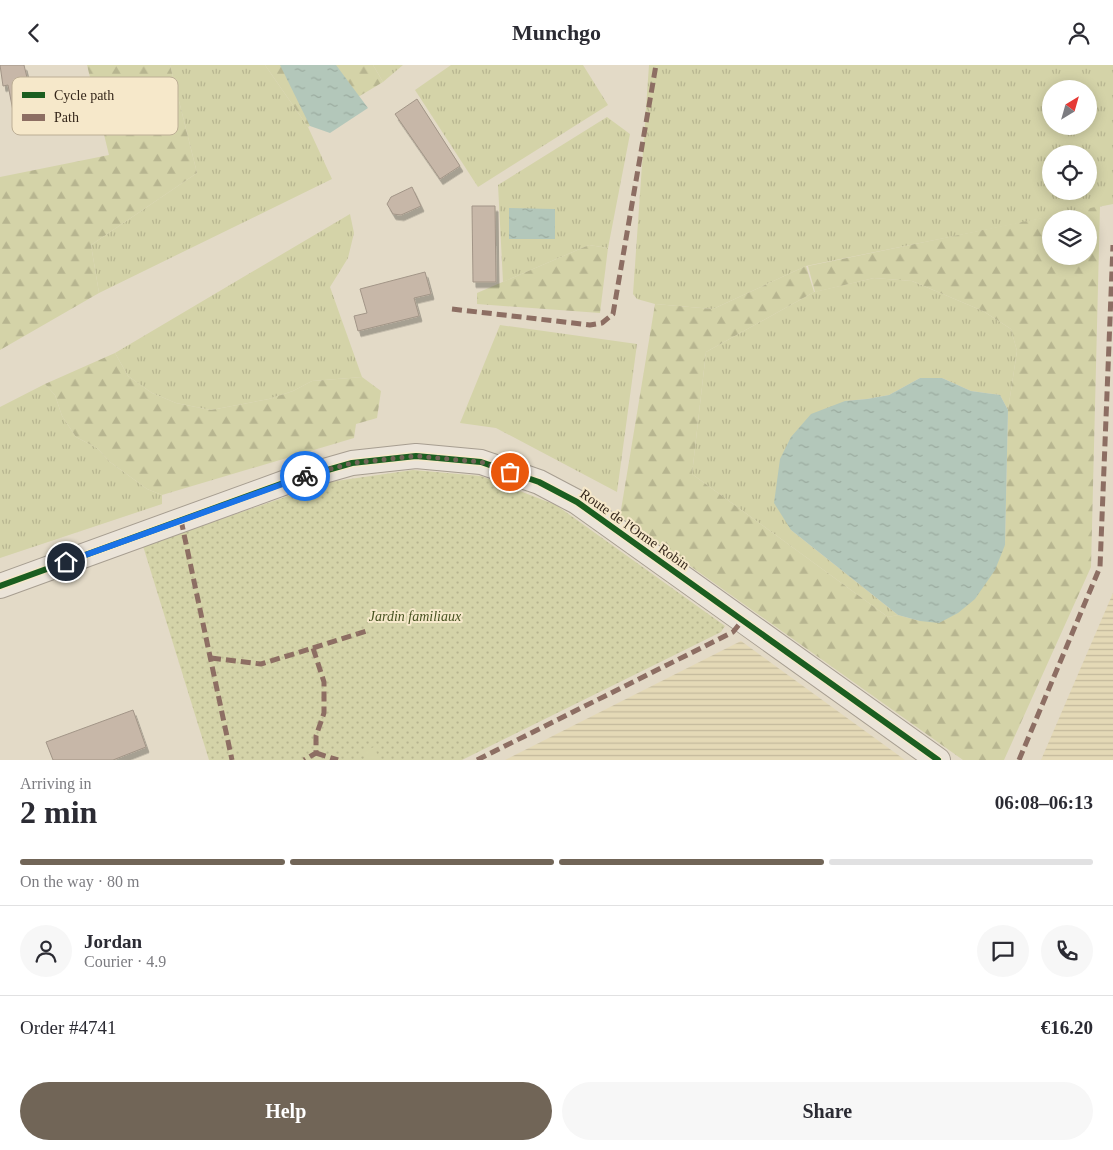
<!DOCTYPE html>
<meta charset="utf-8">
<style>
body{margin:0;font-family:"Times New Roman",serif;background:#f7f7f7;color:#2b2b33;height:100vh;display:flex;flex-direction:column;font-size:19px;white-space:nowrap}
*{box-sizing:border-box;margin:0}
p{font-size:16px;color:#7c7c81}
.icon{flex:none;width:28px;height:28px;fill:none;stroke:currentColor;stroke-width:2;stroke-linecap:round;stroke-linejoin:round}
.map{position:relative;height:695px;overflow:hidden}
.panel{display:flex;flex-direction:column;background:#fff;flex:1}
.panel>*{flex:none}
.needle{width:32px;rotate:37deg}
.buttons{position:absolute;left:1042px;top:15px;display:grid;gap:10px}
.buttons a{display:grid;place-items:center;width:55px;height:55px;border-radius:50%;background:#fff;box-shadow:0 2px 12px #0003;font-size:25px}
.pin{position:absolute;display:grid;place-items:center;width:42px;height:42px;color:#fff;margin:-21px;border:2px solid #fff;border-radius:50%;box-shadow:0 1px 5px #0007}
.courier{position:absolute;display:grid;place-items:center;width:50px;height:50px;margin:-25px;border:4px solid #1a73e8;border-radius:50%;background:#fff;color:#222;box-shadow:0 1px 6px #0007}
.head em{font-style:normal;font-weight:700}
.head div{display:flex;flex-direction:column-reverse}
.head{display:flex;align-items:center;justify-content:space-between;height:85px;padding:0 20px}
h1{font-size:32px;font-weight:700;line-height:38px}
.bar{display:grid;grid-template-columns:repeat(4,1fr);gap:8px 5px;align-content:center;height:60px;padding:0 20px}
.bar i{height:6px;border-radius:4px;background:#e1e1e2}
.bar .active{background:#716557}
.bar p{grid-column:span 4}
.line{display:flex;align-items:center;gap:12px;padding:0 20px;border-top:1px solid #e1e1e2}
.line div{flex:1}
.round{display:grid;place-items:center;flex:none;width:52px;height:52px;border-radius:26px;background:#f7f7f7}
.action{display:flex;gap:10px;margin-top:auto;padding:10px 20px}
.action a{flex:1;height:58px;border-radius:30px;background:#716557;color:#fff;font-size:20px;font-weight:700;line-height:58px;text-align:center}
.action a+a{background:#f7f7f7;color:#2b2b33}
header{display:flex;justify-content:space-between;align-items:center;height:65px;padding:0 20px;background:#fff;font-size:22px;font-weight:700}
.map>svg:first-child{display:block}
.farmland{fill:url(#farmland-rules)}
.grass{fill:url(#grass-tufts);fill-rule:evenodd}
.forest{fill:url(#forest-firs);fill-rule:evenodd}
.park{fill:url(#park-dots)}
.pitch{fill:#d4d3a8}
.water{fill:url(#water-ripples)}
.building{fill:#c7b7a8;stroke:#a29587;filter:url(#shadow)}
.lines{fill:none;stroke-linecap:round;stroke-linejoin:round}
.minor-casing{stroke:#a79e91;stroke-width:26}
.minor{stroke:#ebe4d9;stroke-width:24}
.quiet{stroke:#8d6e63;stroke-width:5;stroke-dasharray:10 5;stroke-linecap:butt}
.cycleway-casing{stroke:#f6e8ca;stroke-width:9}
.cycleway{stroke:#1b5e20;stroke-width:6}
.done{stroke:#716557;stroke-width:5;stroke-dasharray:0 9}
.route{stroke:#1a73e8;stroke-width:6}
.labels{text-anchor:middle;stroke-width:4;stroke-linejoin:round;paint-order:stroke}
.street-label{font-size:14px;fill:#34261a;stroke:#f6e8ca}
.park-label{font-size:14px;font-style:italic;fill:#475220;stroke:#f6e8ca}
.key{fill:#f6e8ca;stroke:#bcae95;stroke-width:1}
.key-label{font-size:14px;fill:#34261a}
</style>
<header><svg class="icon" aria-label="back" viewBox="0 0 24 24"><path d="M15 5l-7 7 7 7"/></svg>Munchgo<svg class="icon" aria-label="person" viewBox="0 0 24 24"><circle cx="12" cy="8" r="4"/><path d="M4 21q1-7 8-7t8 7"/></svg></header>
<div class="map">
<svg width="1113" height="695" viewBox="0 0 1113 695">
<defs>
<pattern id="farmland-rules" width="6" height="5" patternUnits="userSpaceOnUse" patternTransform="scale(1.25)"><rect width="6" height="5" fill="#e4d9b6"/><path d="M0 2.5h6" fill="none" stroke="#c4ba9c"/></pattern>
<pattern id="grass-tufts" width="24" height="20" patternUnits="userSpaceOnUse" patternTransform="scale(1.25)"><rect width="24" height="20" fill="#d4d3a8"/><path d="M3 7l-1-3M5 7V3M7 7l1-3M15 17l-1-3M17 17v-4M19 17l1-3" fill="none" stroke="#b7b590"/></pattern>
<pattern id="forest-firs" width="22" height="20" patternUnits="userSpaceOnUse" patternTransform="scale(1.25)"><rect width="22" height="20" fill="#d4d3a8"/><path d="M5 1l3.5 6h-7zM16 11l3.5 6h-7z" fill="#b7b590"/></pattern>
<pattern id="park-dots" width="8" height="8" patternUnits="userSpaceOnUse" patternTransform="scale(1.25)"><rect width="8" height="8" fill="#d4d3a8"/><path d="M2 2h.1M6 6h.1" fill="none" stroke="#b7b590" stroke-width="1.8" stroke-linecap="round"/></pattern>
<pattern id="water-ripples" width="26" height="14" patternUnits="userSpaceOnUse" patternTransform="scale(1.25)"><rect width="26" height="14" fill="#b3c7ba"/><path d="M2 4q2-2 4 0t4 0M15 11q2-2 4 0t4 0" fill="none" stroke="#9bab9f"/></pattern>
<filter id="shadow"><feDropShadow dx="3" dy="5.5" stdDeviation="0" flood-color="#0004"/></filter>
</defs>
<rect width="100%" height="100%" fill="#e3dac7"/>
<g class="farmland">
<polygon points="1113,528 1113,695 1041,695"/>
<polygon points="741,576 905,695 505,695"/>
</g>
<g class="grass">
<polygon points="170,0 265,0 308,62 332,114 99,228 91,180 197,108"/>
<polygon points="373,0 403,0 383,17"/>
<polygon points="451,0 583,0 608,40 478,122 415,25"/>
<path d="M 649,0 L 1113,0 L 1113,139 L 806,201 L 713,244 L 655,239 L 637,234 L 633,229 ZM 1051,24 L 1089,24 L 1089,61 L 1051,61 ZM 1051,89 L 1089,89 L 1089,126 L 1051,126 Z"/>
<polygon points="607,52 630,69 608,183 589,180 503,217 498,120"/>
<polygon points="350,149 354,168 348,193 330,222 362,312 312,316 293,326 269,334 211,345 176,338 152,328 128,311 115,288"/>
<polygon points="874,213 912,216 983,246 1011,264 1017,286 1008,345 1000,330 971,326 942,313 920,313 889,330 867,334 845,336 791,465 898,550 888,552 692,409 706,287 814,227"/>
<polygon points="500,260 637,279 617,427 496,363 460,358"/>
<polygon points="45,319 55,330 62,351 76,372 97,383 110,397 147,424 162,430 162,439 0,493 0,342"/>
</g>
<g class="forest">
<polygon points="87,0 170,0 197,108 91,180 99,228 0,285 0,112 109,90"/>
<polygon points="265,0 373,0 383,17 308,62"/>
<path d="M 1100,141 L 1091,502 L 1004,695 L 963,695 L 620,451 L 655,239 L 713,244 L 806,201 L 814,227 L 706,287 L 692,409 L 888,552 L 898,550 L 920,556 L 1005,480 L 1008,345 L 1017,286 L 1011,264 L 983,246 L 912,216 L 874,213 L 815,227 L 808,201 ZM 1051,154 L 1089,154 L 1089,191 L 1051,191 Z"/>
<polygon points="589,180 608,183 600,248 477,239 477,228"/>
<polygon points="115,288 128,311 152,328 176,338 211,345 269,334 293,326 312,316 362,312 381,326 377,353 356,359 354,373 162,430 147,424 110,397 97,383 76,372 62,351 55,330 45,319"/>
</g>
<polygon class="park" points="413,405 481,411 556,440 725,561 721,567 462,695 209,695 143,481 329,417"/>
<polygon class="pitch" points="374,682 380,695 367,695 363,687"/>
<g class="water">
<polygon points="280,0 336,0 368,43 330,68 310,61"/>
<polygon points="509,143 555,144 555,174 509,174"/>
<polygon points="920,313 942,313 971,326 1000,330 1008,345 1005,480 995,505 975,534 958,548 939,558 920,556 898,550 791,465 774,438 780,394 791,372 811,349 845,336 867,334 889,330"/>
</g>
<g class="building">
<polygon points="0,0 24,0 35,46 14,51 8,20 3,21"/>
<polygon points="417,34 460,101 440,114 395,49"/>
<polygon points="412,122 421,141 401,150 393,149 387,139 391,132"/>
<polygon points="472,141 495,141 496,217 473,217"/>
<polygon points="425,207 431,229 414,233 419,251 358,266 354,251 367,248 360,224"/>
<polygon points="133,645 146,682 113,695 53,695 46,677"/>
</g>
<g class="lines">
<defs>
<polyline id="minor" points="0,521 289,416 352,398 416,391 481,397 539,417 577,437 938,695"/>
</defs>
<use href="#minor" class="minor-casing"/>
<use href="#minor" class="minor"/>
<g class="quiet">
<polyline points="452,244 590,260 602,258 613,249 656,0"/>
<polyline points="181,455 232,695"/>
<polyline points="313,583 370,565"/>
<polyline points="211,593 261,599 313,583 324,617 324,648 316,671 316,688 304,695"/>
<polyline points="316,688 338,695"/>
<polyline points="477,695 733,567 742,556"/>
<polyline points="1019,695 1100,502 1113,180"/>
</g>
<defs>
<polyline id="cycleway" points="0,521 289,416 352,398 416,391 481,397 539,417 577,437 938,695"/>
</defs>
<use href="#cycleway" class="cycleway-casing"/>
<use href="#cycleway" class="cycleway"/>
</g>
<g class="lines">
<polyline class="done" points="305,411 352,398 416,391 481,397 510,407"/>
<polyline class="route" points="66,497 305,411"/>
</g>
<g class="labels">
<g class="street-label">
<text transform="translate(635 464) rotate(35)" y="5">Route de l'Orme Robin</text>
</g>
<g class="park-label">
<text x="415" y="556">Jardin familiaux</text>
</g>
</g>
<rect x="12" y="12" width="166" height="58" rx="8" class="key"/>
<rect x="22" y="27" width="23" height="6" fill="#1b5e20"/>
<rect x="22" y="49" width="23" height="7" fill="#8d6e63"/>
<g class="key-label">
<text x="54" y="35">Cycle path</text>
<text x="54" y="57">Path</text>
</g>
</svg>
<div class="buttons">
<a><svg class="needle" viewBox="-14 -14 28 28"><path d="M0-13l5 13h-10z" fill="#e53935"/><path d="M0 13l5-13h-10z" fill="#7c7c81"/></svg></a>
<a><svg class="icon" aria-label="locate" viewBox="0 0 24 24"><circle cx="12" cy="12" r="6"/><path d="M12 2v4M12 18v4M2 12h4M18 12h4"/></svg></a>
<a><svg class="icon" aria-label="layers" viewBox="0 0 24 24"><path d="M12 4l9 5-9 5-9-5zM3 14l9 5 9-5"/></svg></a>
</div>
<div class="pin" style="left:510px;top:407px;background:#ea580c"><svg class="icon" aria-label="bag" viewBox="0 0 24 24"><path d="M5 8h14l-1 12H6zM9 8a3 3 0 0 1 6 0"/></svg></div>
<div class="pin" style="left:66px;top:497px;background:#1f2937"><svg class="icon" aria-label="home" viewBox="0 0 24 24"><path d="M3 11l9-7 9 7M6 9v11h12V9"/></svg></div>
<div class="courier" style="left:305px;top:411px"><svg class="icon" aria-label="bike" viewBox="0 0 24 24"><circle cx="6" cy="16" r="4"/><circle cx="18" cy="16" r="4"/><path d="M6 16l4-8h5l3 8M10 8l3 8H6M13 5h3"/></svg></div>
</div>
<section class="panel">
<div class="head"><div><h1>2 min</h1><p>Arriving in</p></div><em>06:08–06:13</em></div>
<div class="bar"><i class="active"></i><i class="active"></i><i class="active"></i><i></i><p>On the way · 80 m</p></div>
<div class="line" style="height:90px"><a class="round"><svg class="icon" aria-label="person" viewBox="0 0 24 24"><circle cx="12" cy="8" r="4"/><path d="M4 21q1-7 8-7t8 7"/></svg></a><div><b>Jordan</b><p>Courier · 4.9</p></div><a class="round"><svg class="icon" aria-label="chat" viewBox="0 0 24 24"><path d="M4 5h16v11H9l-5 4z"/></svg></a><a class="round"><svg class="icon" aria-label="phone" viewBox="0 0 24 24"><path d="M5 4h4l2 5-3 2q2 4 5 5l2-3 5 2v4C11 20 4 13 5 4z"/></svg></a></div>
<div class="line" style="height:65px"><div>Order #4741</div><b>€16.20</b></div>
<div class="action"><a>Help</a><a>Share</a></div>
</section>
